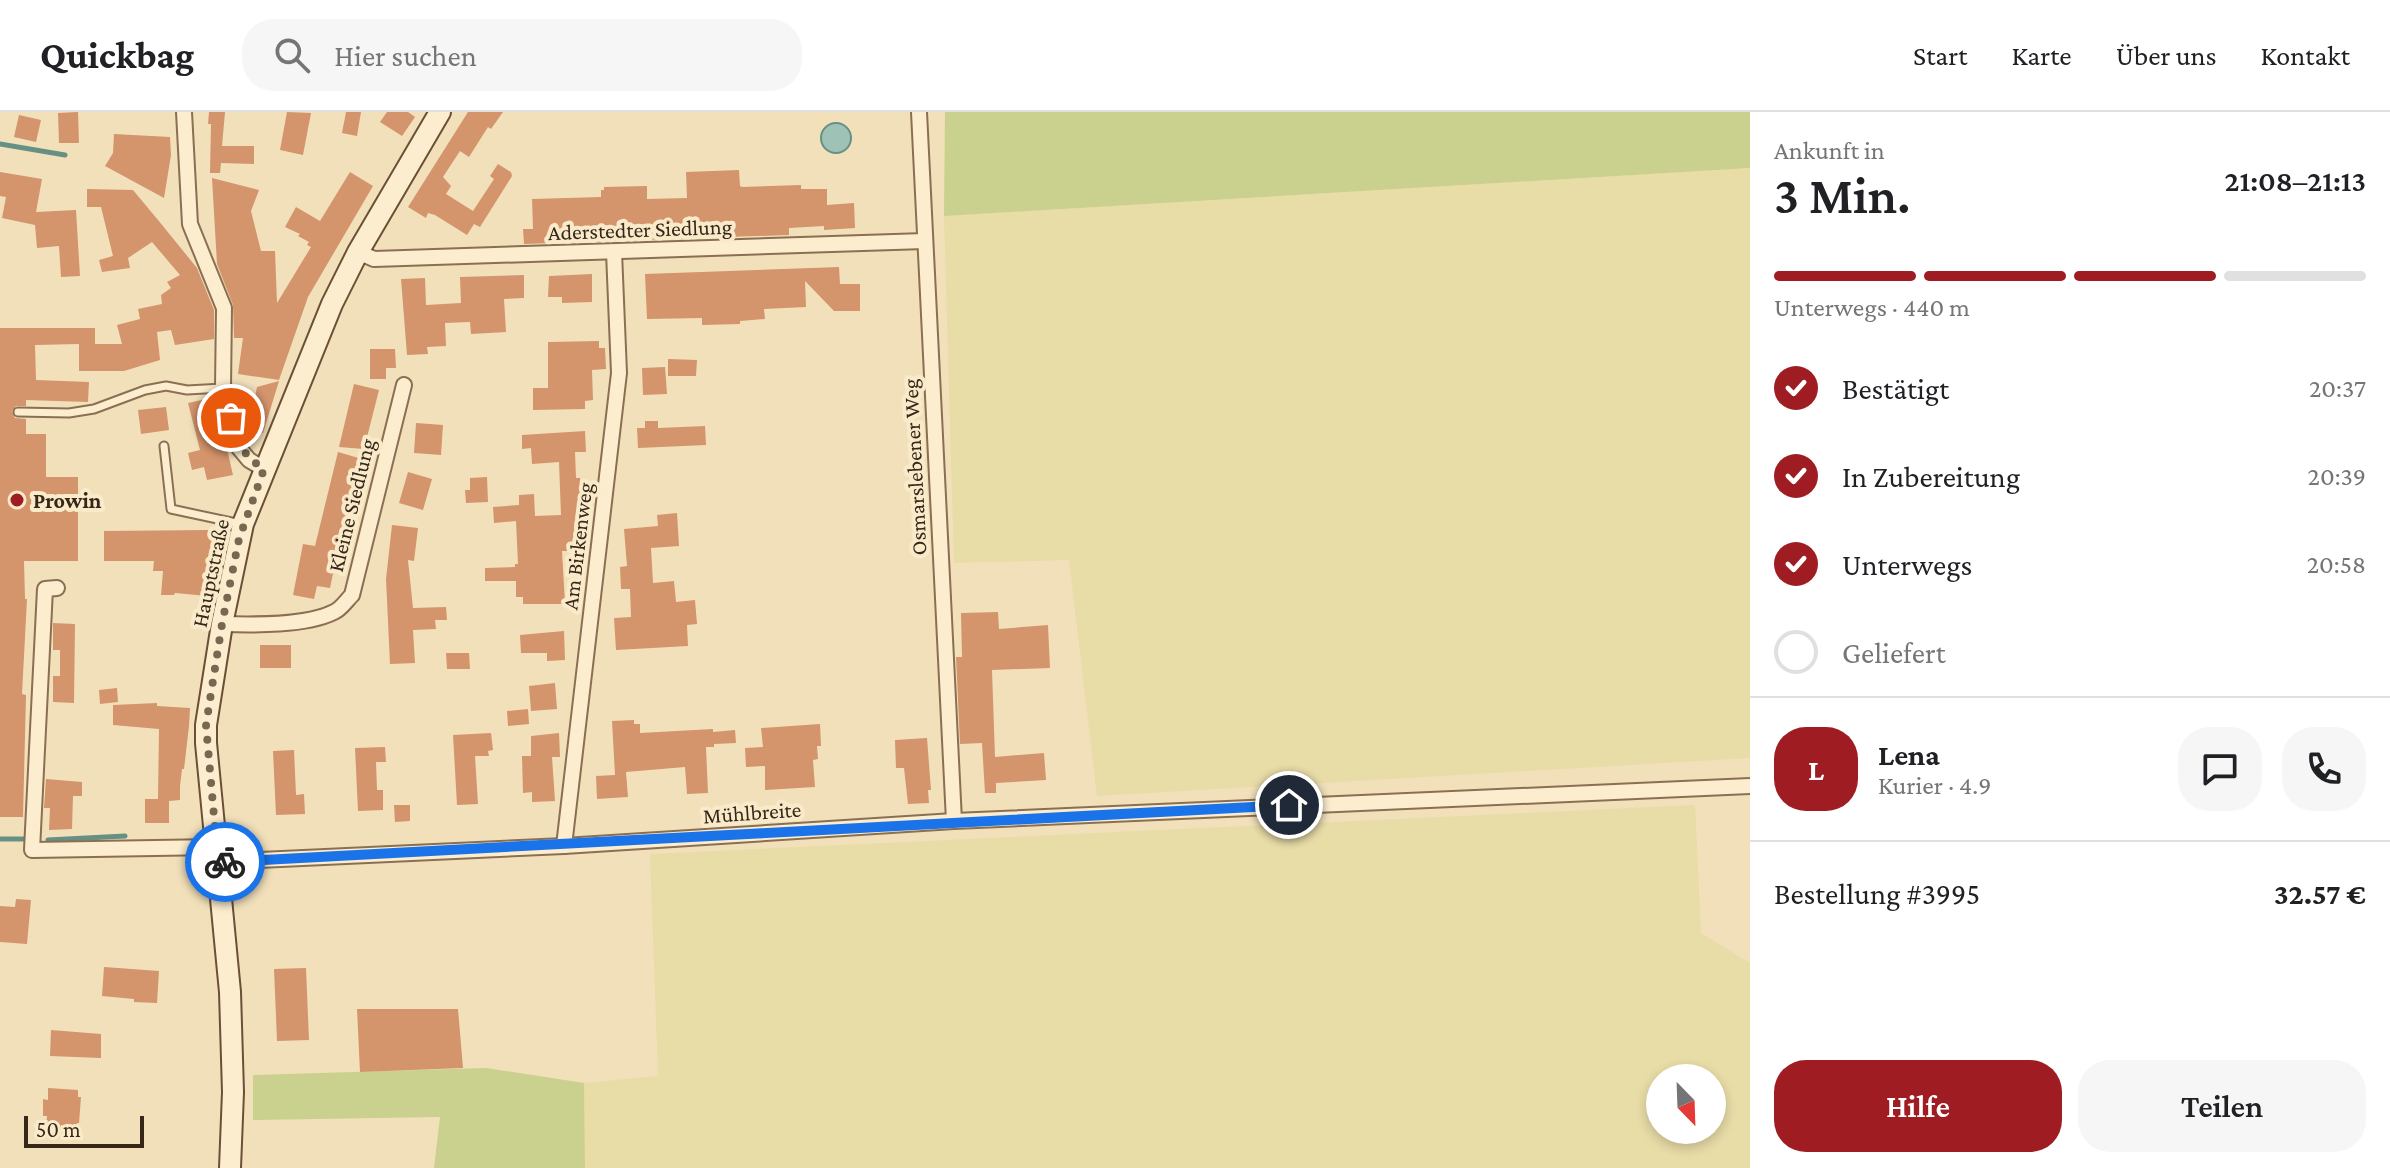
<!DOCTYPE html>
<html lang="de">
<meta charset="utf-8">
<style>
body{margin:0;font-family:"Crimson Pro",serif;background:#f6f6f6;color:#202124;height:100vh;display:flex;flex-direction:column;font-size:30px;white-space:nowrap}
*{box-sizing:border-box;margin:0}
p{font-size:26px;color:#757577}
.icon{flex:none;width:44px;height:44px;fill:none;stroke:currentColor;stroke-width:2;stroke-linecap:round;stroke-linejoin:round}
.map{position:relative;flex:1;overflow:hidden}
.details{display:flex;flex-direction:column;background:#fff;width:640px}
.details>*{flex:none}
.needle{width:52px;rotate:157deg}
.tools{position:absolute;left:1646px;top:952px;display:grid;gap:16px}
.tools a{display:grid;place-items:center;width:80px;height:80px;border-radius:50%;background:#fff;box-shadow:0 4px 12px #0003;font-size:40px}
.scale{position:absolute;left:24px;bottom:20px;width:120px;box-sizing:border-box;padding-left:8px;border:4px solid #372719;border-top:0;font-size:22px;line-height:28px;white-space:nowrap;color:#372719;-webkit-text-stroke:6px #f9eaca;paint-order:stroke}
.pin{position:absolute;display:grid;place-items:center;width:68px;height:68px;color:#fff;margin:-34px;border:4px solid #fff;border-radius:50%;box-shadow:0 2px 8px #0007}
.courier{position:absolute;display:grid;place-items:center;width:80px;height:80px;margin:-40px;border:6px solid #1a73e8;border-radius:50%;background:#fff;color:#222;box-shadow:0 2px 10px #0007}
.head em{font-style:normal;font-weight:600}
.head div{display:flex;flex-direction:column-reverse}
.head{display:flex;align-items:center;justify-content:space-between;height:136px;padding:0 24px}
h1{font-size:52px;font-weight:600;line-height:60px}
.bar{display:grid;grid-template-columns:repeat(4,1fr);gap:12px 8px;align-content:center;height:96px;padding:0 24px}
.bar i{height:10px;border-radius:6px;background:#e0e0e0}
.bar .on{background:#9f1d22}
.bar p{grid-column:span 4}
.line{display:flex;align-items:center;gap:20px;padding:0 24px;border-top:2px solid #e0e0e0}
.line div{flex:1}
.round{display:grid;place-items:center;flex:none;width:84px;height:84px;border-radius:32px;background:#f6f6f6}
ol{padding:0 24px;list-style:none}
li{display:flex;align-items:center;gap:24px;height:88px}
li p{margin-inline-start:auto}
li .icon{padding:8px;border-radius:50%;background:#9f1d22;color:#fff;stroke-width:4}
li:last-child{color:#757577}
li i{width:44px;height:44px;border:4px solid #e0e0e0;border-radius:50%}
.cta{display:flex;gap:16px;margin-top:auto;padding:16px 24px}
.cta a{flex:1;height:92px;border-radius:32px;background:#9f1d22;color:#fff;font-size:32px;font-weight:600;line-height:92px;text-align:center}
.cta a+a{background:#f6f6f6;color:#202124}
header{display:flex;align-items:center;gap:48px;box-sizing:border-box;height:112px;padding:0 40px;background:#fff;border-bottom:2px solid #e0e0e0}
header strong{font-size:38px}
nav{display:flex;gap:44px;margin-inline-start:auto;font-size:28px}
.search{width:560px;height:72px;background:#f6f6f6;display:flex;align-items:center;gap:20px;box-sizing:border-box;padding:0 28px;border-radius:32px;color:#757577;font-size:30px}
main{display:flex;flex:1;min-height:0}
.map>svg:first-child{display:block}
.farmland{fill:#e8dca7;fill-rule:evenodd}
.green{fill:#cad08d}
.water{fill:#9fc2b7;stroke:#669084;stroke-width:2}
.lines{fill:none;stroke-linecap:round;stroke-linejoin:round}
.stream{stroke:#669084;stroke-width:5}
.building{fill:#d4946c}
.lane-casing{stroke:#8a6f53;stroke-width:11}
.street-casing{stroke:#8a6f53;stroke-width:18}
.secondary-casing{stroke:#6b4f36;stroke-width:24}
.lane{stroke:#fcedce;stroke-width:7}
.street{stroke:#fcedce;stroke-width:14}
.secondary{stroke:#fcedce;stroke-width:20}
.done{stroke:#786851;stroke-width:8;stroke-dasharray:0 14.4}
.route{stroke:#1a73e8;stroke-width:10}
.poi-dot{fill:#9f1d22;stroke:#f9eaca;stroke-width:3}
.labels{text-anchor:middle;stroke-width:8;stroke-linejoin:round;paint-order:stroke}
.street-label{font-size:22px;fill:#372719;stroke:#f9eaca}
.poi-label{font-size:22px;font-weight:bold;fill:#372719;stroke:#f9eaca;text-anchor:start}
</style>
<header>
<strong>Quickbag</strong>
<div class="search"><svg class="icon" aria-label="search" viewBox="0 0 24 24"><circle cx="10" cy="10" r="6"/><path d="M15 15l6 6"/></svg>Hier suchen</div>
<nav><a>Start</a><a>Karte</a><a>Über uns</a><a>Kontakt</a></nav>
</header>
<main>
<div class="map">
<svg width="1750" height="1056" viewBox="0 0 1750 1056">
<rect width="100%" height="100%" fill="#f2e0ba"/>
<g class="farmland">
<polygon points="1750,56 1750,646 1097,684 1069,448 954,451 944,104"/>
<path d="M 1695,693 L 1701,821 L 1750,851 L 1750,1056 L 585,1056 L 584,971 L 658,964 L 650,742 ZM 1660,966 L 1712,966 L 1712,1018 L 1660,1018 Z"/>
</g>
<g class="green">
<polygon points="945,0 1750,0 1750,56 944,104"/>
<polygon points="486,956 584,971 585,1056 434,1056 440,1005 253,1008 253,963"/>
</g>
<circle class="water" cx="836" cy="26" r="15"/>
<g class="lines">
<g class="stream">
<polyline points="0,32 65,43"/>
<polyline points="0,727 25,727"/>
<polyline points="48,728 125,724"/>
</g>
</g>
<g class="building">
<polygon points="78,0 79,31 59,31 58,1"/>
<polygon points="209,0 225,0 222,34 254,34 254,52 221,51 220,61 210,61 211,12 208,12"/>
<polygon points="287,0 311,1 303,43 280,38"/>
<polygon points="346,0 361,0 357,24 342,21"/>
<polygon points="387,0 408,0 415,5 402,24 380,10"/>
<polygon points="468,0 503,0 491,17 488,15 469,45 460,39 443,65 451,74 446,82 473,99 494,67 490,64 498,52 511,60 512,64 480,115 474,112 467,123 435,103 428,101 426,106 408,95"/>
<polygon points="19,3 41,8 36,30 14,25"/>
<polygon points="114,22 170,25 171,43 164,86 105,54 113,41"/>
<polygon points="739,58 740,74 742,75 801,73 801,77 827,77 827,93 854,91 855,116 824,118 824,114 789,116 789,123 524,132 523,117 533,117 532,87 601,85 601,78 604,78 604,75 647,74 647,87 687,86 686,60"/>
<polygon points="0,60 42,67 36,100 76,98 80,164 61,165 59,134 37,136 35,113 2,106 6,85 0,84"/>
<polygon points="350,60 373,74 308,185 279,268 238,262 243,226 234,226 233,193 217,152 212,66 259,78 251,99 261,139 275,139 277,191 311,135 307,133 309,130 298,124 300,122 285,115 296,95 320,109"/>
<polygon points="87,77 133,78 158,108 197,156 214,198 214,227 175,233 171,218 157,220 160,248 124,259 79,259 79,232 35,233 36,268 89,270 88,290 26,288 26,294 16,294 12,299 15,306 26,307 26,322 46,322 46,365 78,365 78,449 24,449 25,487 27,487 22,582 26,583 23,705 0,705 0,216 95,216 95,232 122,232 117,213 140,207 138,197 162,192 161,183 171,176 167,170 180,163 152,130 128,146 130,156 102,160 99,148 113,144 101,95 87,95"/>
<polygon points="839,155 840,172 860,172 860,199 834,199 805,169 806,195 764,197 765,207 740,209 740,212 702,213 702,206 647,207 645,162"/>
<polygon points="592,162 592,190 562,191 562,185 548,185 549,164"/>
<polygon points="524,163 524,186 504,187 506,220 471,222 470,210 445,211 446,234 427,235 428,242 407,243 401,167 425,166 426,193 461,191 460,165"/>
<polygon points="599,229 599,236 605,236 606,257 592,258 593,288 585,289 585,297 533,298 533,276 548,276 548,230"/>
<polygon points="370,237 395,237 396,256 386,256 386,267 370,267"/>
<polygon points="668,247 697,248 696,264 668,264"/>
<polygon points="665,255 667,282 643,283 642,256"/>
<polygon points="279,269 263,321 245,319 241,303 251,304 257,275"/>
<polygon points="354,272 379,278 364,337 339,335"/>
<polygon points="215,285 233,363 207,368 204,355 192,358 188,341 200,338 188,291"/>
<polygon points="166,295 169,318 141,322 138,298"/>
<polygon points="645,309 658,309 658,316 705,314 706,333 638,336 637,316 645,316"/>
<polygon points="416,311 443,313 441,343 414,341"/>
<polygon points="585,319 586,340 575,340 576,366 580,366 582,399 589,399 589,413 575,414 576,439 562,439 565,492 523,492 523,485 516,485 516,469 485,469 485,456 515,455 515,452 518,452 516,409 494,411 493,395 519,393 519,383 534,382 535,404 561,403 559,350 532,352 531,336 522,337 522,323"/>
<polygon points="338,340 362,347 340,428 330,476 317,474 314,487 293,483 303,432 315,434"/>
<polygon points="408,360 432,367 423,398 399,391"/>
<polygon points="487,365 488,390 466,391 465,378 470,378 470,366"/>
<polygon points="677,401 679,434 651,436 653,471 674,469 676,490 695,488 697,512 687,513 688,534 616,538 614,506 631,505 630,477 621,477 620,455 627,454 624,417 658,414 657,403"/>
<polygon points="392,413 418,416 414,449 408,448 413,496 446,495 447,508 435,508 436,517 413,518 415,551 390,552 386,467"/>
<polygon points="209,418 214,422 208,484 175,481 174,483 161,483 163,459 153,459 154,449 104,449 104,419"/>
<polygon points="998,500 999,517 1048,513 1050,556 992,558 995,645 1044,641 1046,668 996,671 996,681 985,681 982,631 960,632 956,545 962,545 961,501"/>
<polygon points="53,511 75,512 74,591 53,590 53,564 60,564 60,538 53,538"/>
<polygon points="564,519 565,548 547,549 547,541 521,541 520,523"/>
<rect x="260" y="533" width="31" height="23"/>
<polygon points="446,541 469,541 470,557 447,557"/>
<polygon points="555,571 557,597 531,599 529,574"/>
<polygon points="117,576 118,590 100,592 99,578"/>
<polygon points="157,591 157,594 190,596 189,614 184,657 182,657 180,674 180,688 169,689 169,711 145,711 145,687 158,687 159,617 113,613 113,593"/>
<polygon points="528,597 529,612 508,614 507,599"/>
<polygon points="634,608 634,612 640,612 640,621 713,617 713,620 735,618 736,631 714,632 714,635 706,635 708,681 687,682 685,655 626,660 628,685 597,687 596,664 615,663 612,609"/>
<polygon points="820,612 821,634 817,634 818,647 813,648 815,675 765,678 765,654 746,655 745,636 763,635 761,616"/>
<polygon points="491,621 493,638 488,639 489,644 475,644 478,692 457,693 453,623"/>
<polygon points="559,621 560,645 552,645 555,689 532,690 532,680 523,681 522,644 531,644 531,624"/>
<polygon points="927,626 931,678 928,678 929,691 908,692 904,656 896,656 895,628"/>
<polygon points="385,635 386,650 376,650 377,678 383,678 383,698 358,699 355,636"/>
<polygon points="294,638 296,683 304,682 305,702 276,703 273,639"/>
<polygon points="46,667 82,670 82,684 73,684 72,717 49,718 50,696 44,696"/>
<polygon points="394,693 410,693 410,709 395,710"/>
<polygon points="16,787 31,788 27,832 0,830 0,794 15,795"/>
<polygon points="104,855 159,859 157,891 134,890 134,887 102,884"/>
<polygon points="306,856 309,928 277,929 274,857"/>
<polygon points="357,897 458,897 463,956 360,960"/>
<polygon points="51,918 101,922 101,946 50,944"/>
<polygon points="48,976 78,978 78,985 81,985 79,1011 77,1011 76,1018 46,1016 47,1004 43,1004 43,987 48,988"/>
</g>
<g class="lines">
<defs>
<g id="lane">
<polyline points="18,300 69,301 94,297 145,278 166,274 187,278 223,276"/>
<polyline points="164,334 171,397 241,412"/>
</g>
<g id="street">
<polyline points="184,0 190,112 224,196 223,276 239,336 249,348 264,357"/>
<polyline points="919,0 954,709"/>
<polyline points="358,140 374,147 925,129"/>
<polyline points="57,476 45,477 32,738 216,735"/>
<path d="M 222,512 C 253,513 306,514 334,500 C 341,497 346,489 352,483 L 404,273"/>
<polyline points="564,734 619,261 614,140"/>
<polyline points="218,750 564,734 954,709 1750,674"/>
</g>
<polyline id="secondary" points="230,1056 233,980 230,880 206,631 206,613 222,512 243,412 332,192 358,140 440,0"/>
</defs>
<use href="#lane" class="lane-casing"/>
<use href="#street" class="street-casing"/>
<use href="#secondary" class="secondary-casing"/>
<use href="#lane" class="lane"/>
<use href="#street" class="street"/>
<use href="#secondary" class="secondary"/>
</g>
<g class="lines">
<path class="done" d="M 225,750 L 218,750 L 206,613 L 222,512 L 239,427 L 264,357 C 242,343 238,330 231,306"/>
<path class="route" d="M 225,750 C 580,733 934,710 1289,693"/>
</g>
<circle class="poi-dot" cx="17" cy="388" r="8"/>
<g class="labels">
<g class="street-label">
<text transform="translate(640 117) rotate(-2)" y="8">Aderstedter Siedlung</text>
<text transform="translate(914 355) rotate(-93)" y="8">Osmarslebener Weg</text>
<text transform="translate(351 393) rotate(-76)" y="8">Kleine Siedlung</text>
<text transform="translate(577 434) rotate(-83)" y="8">Am Birkenweg</text>
<text transform="translate(210 461) rotate(-78)" y="8">Hauptstraße</text>
<text transform="translate(752 700) rotate(-4)" y="8">Mühlbreite</text>
</g>
<g class="poi-label">
<text x="33" y="396">Prowin</text>
</g>
</g>
</svg>
<div class="tools">
<a><svg class="needle" viewBox="-14 -14 28 28"><path d="M0-13l5 13h-10z" fill="#e53935"/><path d="M0 13l5-13h-10z" fill="#757577"/></svg></a>
</div>
<div class="scale">50 m</div>
<div class="pin" style="left:231px;top:306px;background:#ea580c"><svg class="icon" aria-label="bag" viewBox="0 0 24 24"><path d="M5 8h14l-1 12H6zM9 8a3 3 0 0 1 6 0"/></svg></div>
<div class="pin" style="left:1289px;top:693px;background:#1f2937"><svg class="icon" aria-label="home" viewBox="0 0 24 24"><path d="M3 11l9-7 9 7M6 9v11h12V9"/></svg></div>
<div class="courier" style="left:225px;top:750px"><svg class="icon" aria-label="bike" viewBox="0 0 24 24"><circle cx="6" cy="16" r="4"/><circle cx="18" cy="16" r="4"/><path d="M6 16l4-8h5l3 8M10 8l3 8H6M13 5h3"/></svg></div>
</div>
<section class="details">
<div class="head"><div><h1>3 Min.</h1><p>Ankunft in</p></div><em>21:08–21:13</em></div>
<div class="bar"><i class="on"></i><i class="on"></i><i class="on"></i><i></i><p>Unterwegs · 440 m</p></div>
<ol>
<li><svg class="icon" aria-label="check" viewBox="0 0 24 24"><path d="M5 12l5 5 9-10"/></svg>Bestätigt<p>20:37</p></li>
<li><svg class="icon" aria-label="check" viewBox="0 0 24 24"><path d="M5 12l5 5 9-10"/></svg>In Zubereitung<p>20:39</p></li>
<li><svg class="icon" aria-label="check" viewBox="0 0 24 24"><path d="M5 12l5 5 9-10"/></svg>Unterwegs<p>20:58</p></li>
<li><i></i>Geliefert</li>
</ol>
<div class="line" style="height:144px"><b class="round" style="background:#9f1d22;color:#fff">L</b><div><b>Lena</b><p>Kurier · 4.9</p></div><a class="round"><svg class="icon" aria-label="chat" viewBox="0 0 24 24"><path d="M4 5h16v11H9l-5 4z"/></svg></a><a class="round"><svg class="icon" aria-label="phone" viewBox="0 0 24 24"><path d="M5 4h4l2 5-3 2q2 4 5 5l2-3 5 2v4C11 20 4 13 5 4z"/></svg></a></div>
<div class="line" style="height:104px"><div>Bestellung #3995</div><b>32.57 €</b></div>
<div class="cta"><a>Hilfe</a><a>Teilen</a></div>
</section>
</main>
